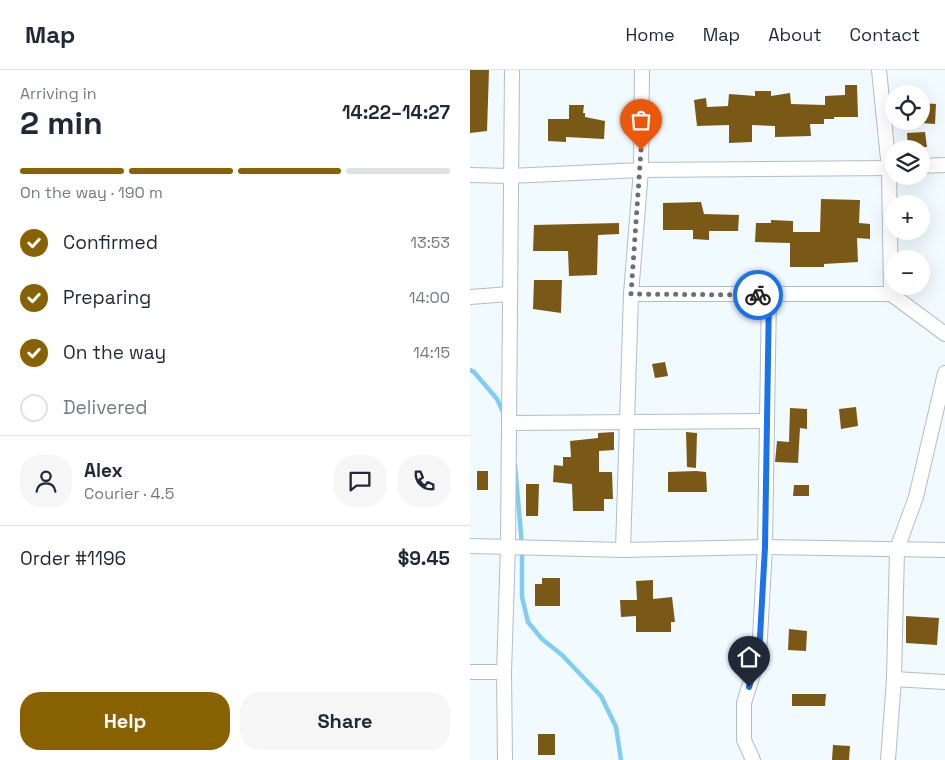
<!DOCTYPE html>
<meta charset="utf-8">
<style>
body{margin:0;font-family:"Space Grotesk",sans-serif;background:#f6f6f7;color:#1f2937;height:100vh;display:flex;flex-direction:column;font-size:19px;white-space:nowrap}
*{box-sizing:border-box;margin:0}
p{font-size:16px;color:#747a83}
.icon{flex:none;width:28px;height:28px;fill:none;stroke:currentColor;stroke-width:2;stroke-linecap:round;stroke-linejoin:round}
.map{position:relative;flex:1;overflow:hidden}
.panel{display:flex;flex-direction:column;background:#fff;width:470px}
.panel>*{flex:none}
.controls{position:absolute;left:415px;top:15px;display:grid;gap:10px}
.controls a{display:grid;place-items:center;width:45px;height:45px;border-radius:50%;background:#fff;box-shadow:0 5px 20px #0002;font-size:25px}
.pin{position:absolute;display:grid;place-items:center;width:42px;height:42px;color:#fff;margin:-51px -21px;border-radius:50% 50% 50% 0;rotate:-45deg;box-shadow:0 0 5px #0007}
.pin .icon{rotate:45deg}
.courier{position:absolute;display:grid;place-items:center;width:50px;height:50px;margin:-25px;border:4px solid #1a73e8;border-radius:50%;background:#fff;color:#222;box-shadow:0 1px 6px #0007}
.overview em{font-style:normal;font-weight:700}
.overview div{display:flex;flex-direction:column-reverse}
.overview{display:flex;align-items:center;justify-content:space-between;height:85px;padding:0 20px}
h1{font-size:32px;font-weight:700;line-height:38px}
.bar{display:grid;grid-template-columns:repeat(4,1fr);gap:8px 5px;align-content:center;height:60px;padding:0 20px}
.bar i{height:6px;border-radius:4px;background:#e0e1e3}
.bar .selected{background:#886100}
.bar p{grid-column:span 4}
.line{display:flex;align-items:center;gap:12px;padding:0 20px;border-top:1px solid #e0e1e3}
.line div{flex:1}
.round{display:grid;place-items:center;flex:none;width:52px;height:52px;border-radius:20px;background:#f6f6f7}
ol{padding:0 20px;list-style:none}
li{display:flex;align-items:center;gap:15px;height:55px}
li p{margin-inline-start:auto}
li .icon{padding:5px;border-radius:50%;background:#886100;color:#fff;stroke-width:4}
li:last-child{color:#747a83}
li i{width:28px;height:28px;border:2px solid #e0e1e3;border-radius:50%}
.button{display:flex;gap:10px;margin-top:auto;padding:10px 20px}
.button a{flex:1;height:58px;border-radius:20px;background:#886100;color:#fff;font-size:20px;font-weight:700;line-height:58px;text-align:center}
.button a+a{background:#f6f6f7;color:#1f2937}
header{display:flex;align-items:center;gap:30px;box-sizing:border-box;height:70px;padding:0 25px;background:#fff;border-bottom:1px solid #e0e1e3}
header strong{font-size:24px}
nav{display:flex;gap:28px;margin-inline-start:auto;font-size:18px}
main{display:flex;flex:1;min-height:0}
.map>svg:first-child{display:block}
.lines{fill:none;stroke-linecap:round;stroke-linejoin:round}
.stream{stroke:#81cdf2;stroke-width:4.5}
.building{fill:#7a5916}
.minor-casing{stroke:#afbfc7;stroke-width:16}
.minor{stroke:#fff;stroke-width:14}
.done{stroke:#697074;stroke-width:5;stroke-dasharray:0 9}
.route{stroke:#1a73e8;stroke-width:6}
</style>
<header>
<strong>Map</strong>
<nav><a>Home</a><a>Map</a><a>About</a><a>Contact</a></nav>
</header>
<main>
<section class="panel">
<div class="overview"><div><h1>2 min</h1><p>Arriving in</p></div><em>14:22–14:27</em></div>
<div class="bar"><i class="selected"></i><i class="selected"></i><i class="selected"></i><i></i><p>On the way · 190 m</p></div>
<ol>
<li><svg class="icon" aria-label="check" viewBox="0 0 24 24"><path d="M5 12l5 5 9-10"/></svg>Confirmed<p>13:53</p></li>
<li><svg class="icon" aria-label="check" viewBox="0 0 24 24"><path d="M5 12l5 5 9-10"/></svg>Preparing<p>14:00</p></li>
<li><svg class="icon" aria-label="check" viewBox="0 0 24 24"><path d="M5 12l5 5 9-10"/></svg>On the way<p>14:15</p></li>
<li><i></i>Delivered</li>
</ol>
<div class="line" style="height:90px"><a class="round"><svg class="icon" aria-label="person" viewBox="0 0 24 24"><circle cx="12" cy="8" r="4"/><path d="M4 21q1-7 8-7t8 7"/></svg></a><div><b>Alex</b><p>Courier · 4.5</p></div><a class="round"><svg class="icon" aria-label="chat" viewBox="0 0 24 24"><path d="M4 5h16v11H9l-5 4z"/></svg></a><a class="round"><svg class="icon" aria-label="phone" viewBox="0 0 24 24"><path d="M5 4h4l2 5-3 2q2 4 5 5l2-3 5 2v4C11 20 4 13 5 4z"/></svg></a></div>
<div class="line" style="height:65px"><div>Order #1196</div><b>$9.45</b></div>
<div class="button"><a>Help</a><a>Share</a></div>
</section>
<div class="map">
<svg width="475" height="690" viewBox="0 0 475 690">
<rect width="100%" height="100%" fill="#f0faff"/>
<g class="lines">
<g class="stream">
<polyline points="0,300 4,302 27,329 34,344"/>
<polyline points="45,395 52,476 52,527 58,552 72,569 92,585 131,626 146,657 151,690"/>
</g>
</g>
<g class="building">
<polygon points="0,0 19,0 17,61 0,63"/>
<polygon points="375,15 387,15 388,47 364,47 364,49 354,49 354,54 340,54 341,66 305,67 305,56 282,55 282,72 259,73 259,55 227,56 224,30 236,28 237,37 258,36 259,24 285,26 285,21 301,21 301,26 320,23 321,34 355,35 355,26 375,25"/>
<polygon points="451,33 466,34 465,54 451,53"/>
<polygon points="99,35 114,35 113,43 115,43 115,47 135,51 134,69 96,67 96,72 78,71 78,49 99,49"/>
<polygon points="455,62 457,77 438,78 437,63"/>
<polygon points="351,129 390,130 389,153 400,154 400,169 387,168 388,192 354,194 354,197 320,197 320,173 285,172 286,153 301,153 301,150 323,151 323,162 350,162"/>
<polygon points="231,132 234,144 269,145 268,161 239,161 239,170 223,169 223,160 193,160 193,133"/>
<polygon points="149,153 149,164 128,165 127,205 99,206 98,181 63,181 64,155"/>
<polygon points="64,210 92,210 91,243 63,239"/>
<polygon points="195,292 198,306 185,308 182,294"/>
<polygon points="386,337 388,356 371,359 369,339"/>
<polygon points="320,338 337,339 337,359 330,358 328,393 305,392 307,371 319,372"/>
<polygon points="144,362 144,380 129,381 129,402 142,402 143,429 134,429 134,441 103,441 102,414 83,412 84,395 93,396 93,387 101,387 100,371 128,368 128,363"/>
<polygon points="216,362 227,363 226,398 217,397"/>
<rect x="7" y="401" width="11" height="19"/>
<polygon points="226,401 236,402 237,422 198,422 198,402"/>
<polygon points="56,414 69,414 68,446 56,446"/>
<polygon points="324,415 339,415 339,426 323,426"/>
<polygon points="72,508 90,508 90,536 65,536 65,514 72,514"/>
<polygon points="183,510 183,529 202,527 205,552 201,552 201,562 166,562 166,546 151,547 150,530 167,530 166,511"/>
<polygon points="436,546 469,548 467,575 436,573"/>
<polygon points="319,559 337,561 336,581 318,580"/>
<polygon points="322,624 356,624 355,636 322,636"/>
<rect x="68" y="664" width="17" height="21"/>
<polygon points="363,675 380,676 379,690 362,690"/>
</g>
<g class="lines">
<defs>
<g id="minor">
<polyline points="409,0 419,99 421,224"/>
<polyline points="451,96 475,95"/>
<polyline points="0,105 40,106 171,100 424,98"/>
<polyline points="161,224 421,224 475,264"/>
<polyline points="0,227 40,224"/>
<polyline points="39,353 297,351"/>
<polyline points="0,476 153,480 295,477 475,480"/>
<polyline points="153,480 161,224 171,100 172,0"/>
<polyline points="0,602 34,602"/>
<polyline points="424,609 475,612"/>
<polyline points="35,690 34,602 38,476 42,0"/>
<polyline points="283,690 274,670 274,633 289,585 295,477 299,225"/>
<polyline points="418,690 424,609 427,479 446,427 475,303"/>
</g>
</defs>
<use href="#minor" class="minor-casing"/>
<use href="#minor" class="minor"/>
</g>
<g class="lines">
<polyline class="done" points="171,80 161,224 288,225"/>
<polyline class="route" points="279,617 289,585 295,477 299,225 288,225"/>
</g>
</svg>
<div class="controls">
<a><svg class="icon" aria-label="locate" viewBox="0 0 24 24"><circle cx="12" cy="12" r="6"/><path d="M12 2v4M12 18v4M2 12h4M18 12h4"/></svg></a>
<a><svg class="icon" aria-label="layers" viewBox="0 0 24 24"><path d="M12 4l9 5-9 5-9-5zM3 14l9 5 9-5"/></svg></a>
<a>+</a>
<a>−</a>
</div>
<div class="pin" style="left:171px;top:80px;background:#ea580c"><svg class="icon" aria-label="bag" viewBox="0 0 24 24"><path d="M5 8h14l-1 12H6zM9 8a3 3 0 0 1 6 0"/></svg></div>
<div class="pin" style="left:279px;top:617px;background:#1f2937"><svg class="icon" aria-label="home" viewBox="0 0 24 24"><path d="M3 11l9-7 9 7M6 9v11h12V9"/></svg></div>
<div class="courier" style="left:288px;top:225px"><svg class="icon" aria-label="bike" viewBox="0 0 24 24"><circle cx="6" cy="16" r="4"/><circle cx="18" cy="16" r="4"/><path d="M6 16l4-8h5l3 8M10 8l3 8H6M13 5h3"/></svg></div>
</div>
</main>
